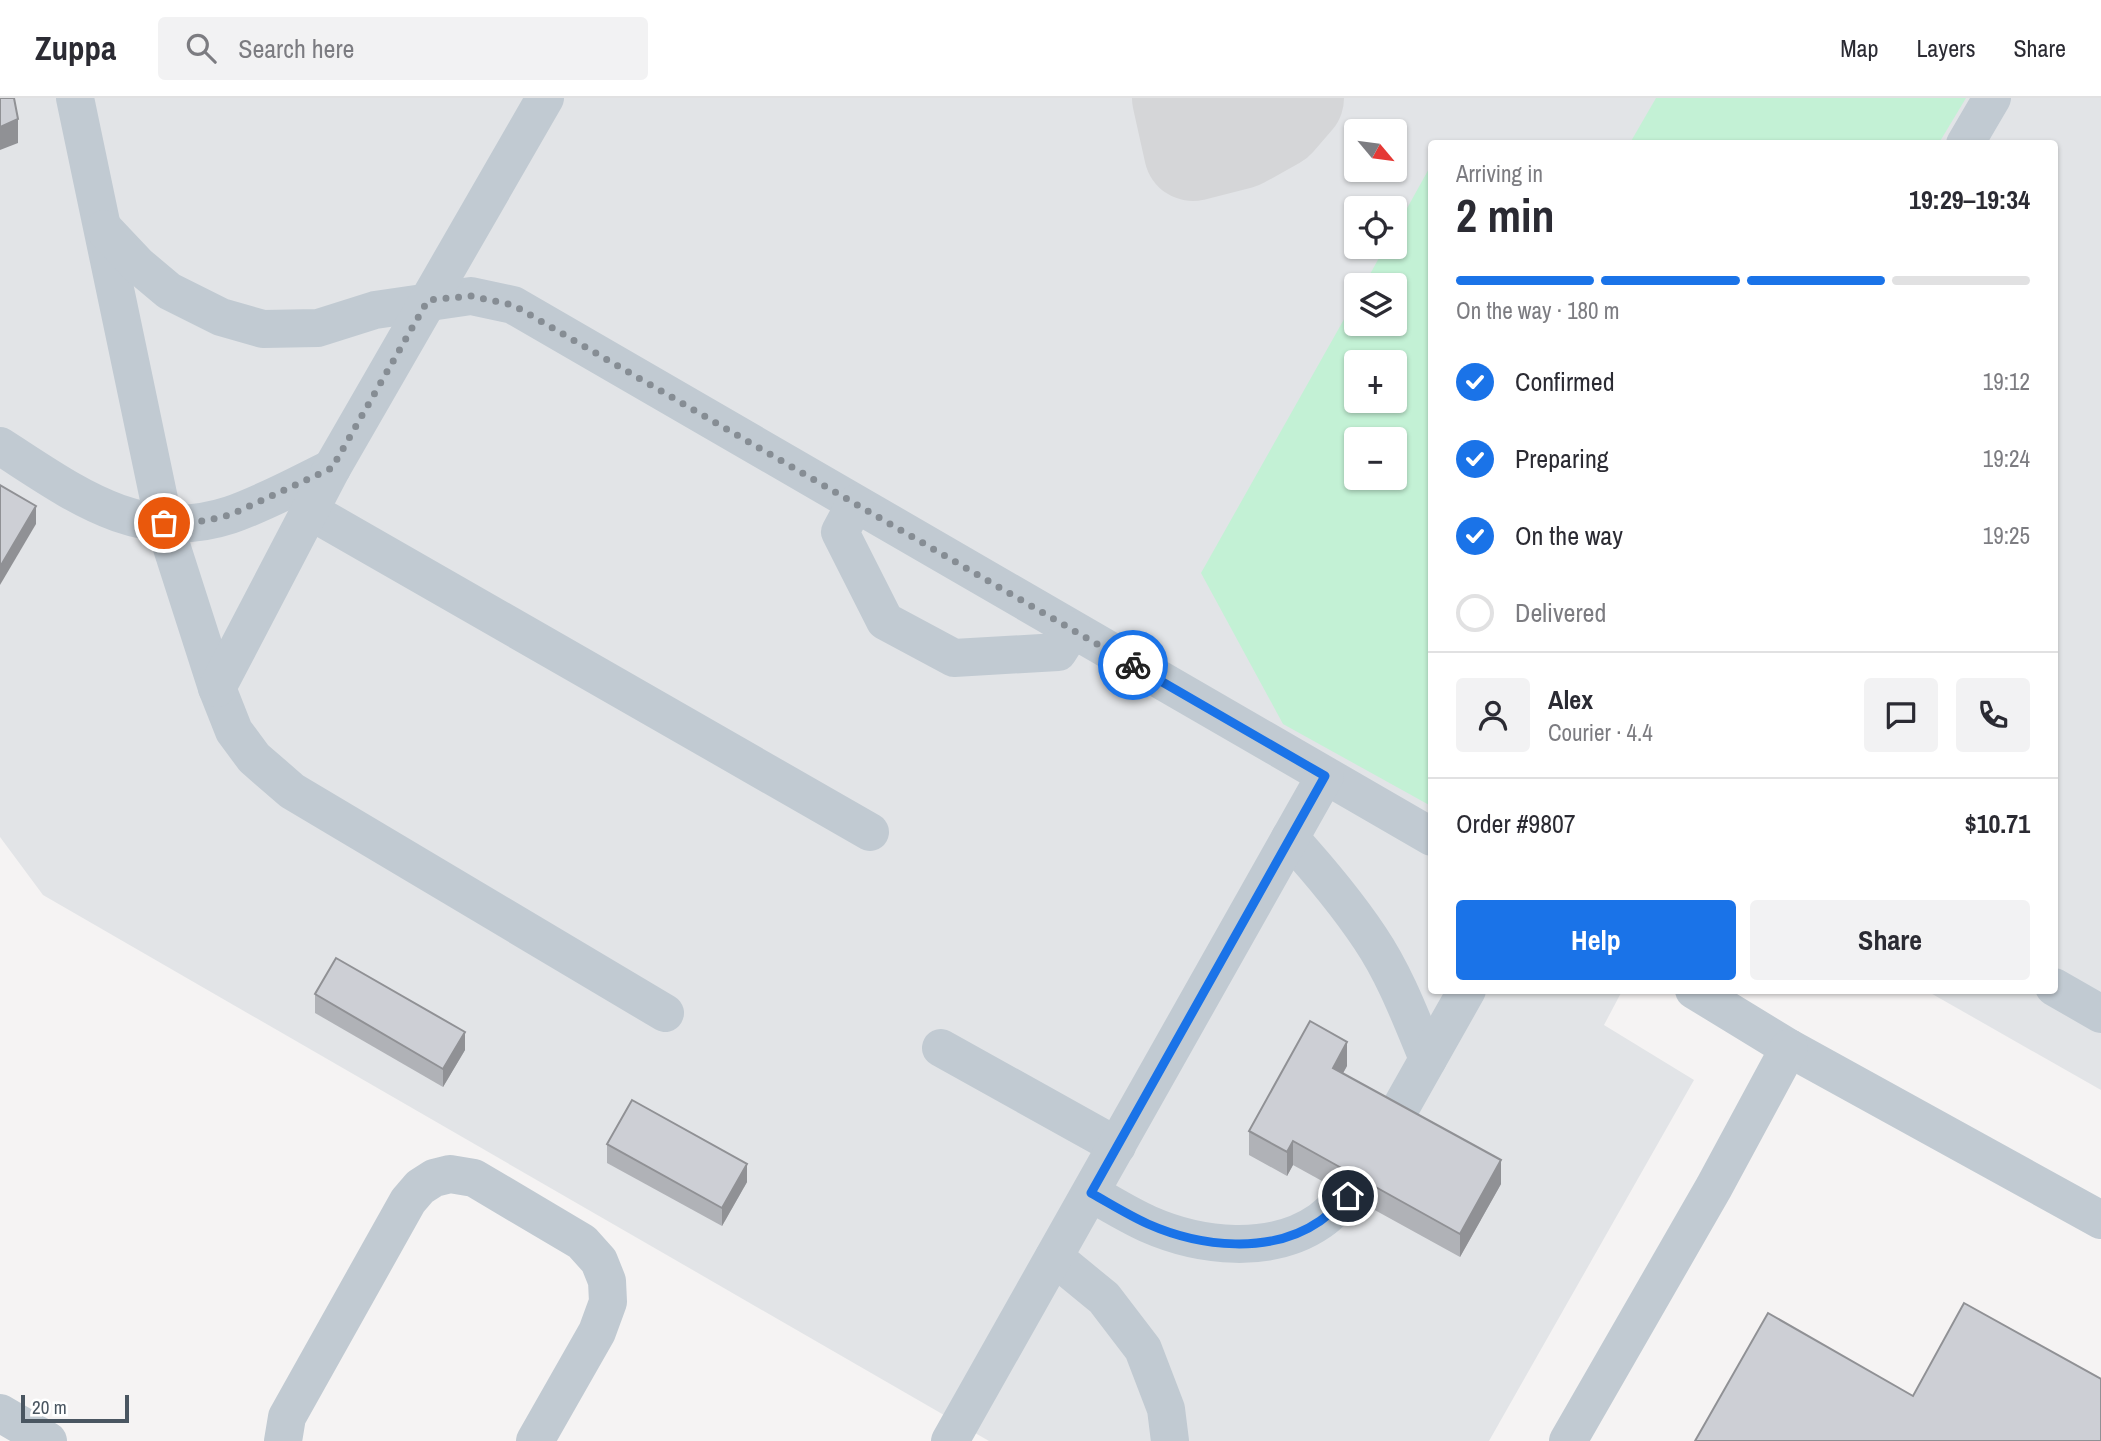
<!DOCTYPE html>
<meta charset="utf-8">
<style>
body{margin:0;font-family:"Archivo Narrow",sans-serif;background:#f2f2f3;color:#2b2b33;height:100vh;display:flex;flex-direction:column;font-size:26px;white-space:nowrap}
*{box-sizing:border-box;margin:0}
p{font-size:23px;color:#7c7c81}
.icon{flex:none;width:38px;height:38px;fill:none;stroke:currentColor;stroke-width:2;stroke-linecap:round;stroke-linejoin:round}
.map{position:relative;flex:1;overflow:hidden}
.side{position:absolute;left:1428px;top:42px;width:630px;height:854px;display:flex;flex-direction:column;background:#fff;border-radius:7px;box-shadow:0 2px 5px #0004}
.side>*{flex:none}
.needle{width:46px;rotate:119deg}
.fabs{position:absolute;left:1344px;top:21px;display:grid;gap:14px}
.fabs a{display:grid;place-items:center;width:63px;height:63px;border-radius:7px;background:#fff;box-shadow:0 2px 5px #0004;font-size:35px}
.scale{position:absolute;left:21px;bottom:18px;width:108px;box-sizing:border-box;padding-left:7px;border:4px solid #4a5661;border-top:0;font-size:19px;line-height:24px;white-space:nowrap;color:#4a5661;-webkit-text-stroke:5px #fff;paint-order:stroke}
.pin{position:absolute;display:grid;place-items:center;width:60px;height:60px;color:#fff;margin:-30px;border:4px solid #fff;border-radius:50%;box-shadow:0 2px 7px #0007}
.courier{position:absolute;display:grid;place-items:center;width:70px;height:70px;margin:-35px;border:5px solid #1a73e8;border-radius:50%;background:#fff;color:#222;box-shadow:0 2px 9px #0007}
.head em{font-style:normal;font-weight:700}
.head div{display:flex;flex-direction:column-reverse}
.head{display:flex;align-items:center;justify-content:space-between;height:119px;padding:0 28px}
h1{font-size:46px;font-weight:700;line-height:52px}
.bar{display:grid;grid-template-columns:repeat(4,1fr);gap:10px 7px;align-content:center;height:84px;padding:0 28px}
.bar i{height:9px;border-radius:5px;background:#e1e1e2}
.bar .selected{background:#1a73e8}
.bar p{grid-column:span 4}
.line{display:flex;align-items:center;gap:18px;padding:0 28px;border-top:2px solid #e1e1e2}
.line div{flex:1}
.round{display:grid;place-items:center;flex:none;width:74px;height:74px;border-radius:7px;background:#f2f2f3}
ol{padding:0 28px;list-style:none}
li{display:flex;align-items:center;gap:21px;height:77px}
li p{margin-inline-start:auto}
li .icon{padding:7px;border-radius:50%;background:#1a73e8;color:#fff;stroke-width:4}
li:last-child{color:#7c7c81}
li i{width:38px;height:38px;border:4px solid #e1e1e2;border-radius:50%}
.primary-button{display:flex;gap:14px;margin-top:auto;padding:14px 28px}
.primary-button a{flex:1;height:80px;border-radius:7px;background:#1a73e8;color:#fff;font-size:28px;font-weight:700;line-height:80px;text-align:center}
.primary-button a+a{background:#f2f2f3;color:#2b2b33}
header{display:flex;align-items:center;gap:42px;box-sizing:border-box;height:98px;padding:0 35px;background:#fff;border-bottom:2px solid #e1e1e2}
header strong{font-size:33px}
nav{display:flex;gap:38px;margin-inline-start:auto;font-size:24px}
.search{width:490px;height:63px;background:#f2f2f3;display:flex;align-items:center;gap:18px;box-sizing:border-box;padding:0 24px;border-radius:7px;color:#7c7c81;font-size:26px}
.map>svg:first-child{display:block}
.airport{fill:#e2e4e7;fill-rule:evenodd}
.green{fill:#c3f1d5;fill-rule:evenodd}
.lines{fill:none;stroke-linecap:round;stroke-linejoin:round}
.taxiway{stroke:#d5d6d8;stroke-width:98}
.minor{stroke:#c1cad2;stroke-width:38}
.wall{fill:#b0b2b7}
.shaded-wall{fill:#909195}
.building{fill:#cdcfd5;stroke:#909195;stroke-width:2}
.done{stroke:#868d94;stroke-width:7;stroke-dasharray:0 12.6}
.route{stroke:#1a73e8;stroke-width:9}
</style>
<header>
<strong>Zuppa</strong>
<div class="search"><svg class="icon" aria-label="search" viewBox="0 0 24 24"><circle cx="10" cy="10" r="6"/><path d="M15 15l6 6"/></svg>Search here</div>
<nav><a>Map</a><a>Layers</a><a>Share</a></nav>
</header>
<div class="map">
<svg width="2101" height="1343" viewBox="0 0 2101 1343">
<rect width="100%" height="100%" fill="#f5f3f3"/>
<path class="airport" d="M 0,0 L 2101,0 L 2101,992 L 1927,893 L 2054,892 L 2054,46 L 1432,46 L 1432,892 L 1622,893 L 1604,927 L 1694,982 L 1489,1343 L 989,1343 L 43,797 L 0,739 ZM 1356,33 L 1395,33 L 1395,72 L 1356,72 ZM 1356,110 L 1395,110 L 1395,149 L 1356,149 ZM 1356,187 L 1395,187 L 1395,226 L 1356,226 ZM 1356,264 L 1395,264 L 1395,303 L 1356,303 ZM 1356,341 L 1395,341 L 1395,380 L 1356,380 Z"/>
<g class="green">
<polygon points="1656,0 1966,0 1939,45 1630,45"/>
<path d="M 1431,67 L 1431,708 L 1283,626 L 1201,475 L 1356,200 L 1356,226 L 1395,226 L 1395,187 L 1364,187 L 1385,149 L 1395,149 L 1395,132 ZM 1356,264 L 1395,264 L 1395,303 L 1356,303 ZM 1356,341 L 1395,341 L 1395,380 L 1356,380 Z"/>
</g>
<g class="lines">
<polyline class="taxiway" points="1181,0 1193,54 1240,42 1276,22 1295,0"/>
<g class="minor">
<polyline points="75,0 164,425 217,590 234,633 254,660 292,693 665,915"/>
<polyline points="1965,46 1992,0"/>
<polyline points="104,131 138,167 169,193 221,219 263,231 318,230 375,212 471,198 513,207 1432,739"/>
<path d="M 0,348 C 72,394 139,447 230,417 C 265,405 299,386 332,370"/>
<polyline points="855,406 840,434 885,523 954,560 1058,554 1072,532"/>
<polyline points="310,413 870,734"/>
<polyline points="217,590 332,370 545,0"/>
<path d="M 1290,740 C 1319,772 1346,804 1370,840 C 1395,877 1411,920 1428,961"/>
<polyline points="2054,889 2101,916"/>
<polyline points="1694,892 1789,950 2101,1122"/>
<polyline points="941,950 1117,1048"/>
<polyline points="1392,1025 1467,892"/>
<path d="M 1091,1095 C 1109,1105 1128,1117 1148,1126 C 1200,1149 1271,1157 1320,1123 C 1330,1116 1339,1106 1348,1098"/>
<polyline points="1054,1159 1104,1200 1143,1251 1166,1311 1170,1343"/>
<polyline points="0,1315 48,1343"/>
<polyline points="283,1343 287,1319 408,1103 420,1089 434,1080 450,1076 474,1080 582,1144 599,1163 607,1183 608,1204 597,1234 535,1343"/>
<polyline points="950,1343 1325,678"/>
<polyline points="1568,1343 1714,1089 1789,950"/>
</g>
</g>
<g class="wall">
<polygon points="315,896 465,952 443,989 315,915"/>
<polygon points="1347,968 1343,975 1501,1086 1460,1159 1293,1067 1287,1078 1249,1057 1249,1033"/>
<polygon points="607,1046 747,1084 722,1128 607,1065"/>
</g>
<g class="shaded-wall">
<polygon points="18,21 18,45 0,52 0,29"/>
<polygon points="36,408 36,426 0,487 0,469"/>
<polygon points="465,934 465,952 443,989 443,971"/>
<polygon points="1347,944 1347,968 1333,993 1333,970"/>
<polygon points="1293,1043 1293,1067 1287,1078 1287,1054"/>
<polygon points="1501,1062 1501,1086 1460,1159 1460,1136"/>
<polygon points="747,1066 747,1084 722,1128 722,1110"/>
</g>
<g class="building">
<polygon points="0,0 14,0 18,21 0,29"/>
<polygon points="0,387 36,408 0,469"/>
<polygon points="336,860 465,934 443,971 315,896"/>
<polygon points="1310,923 1347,944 1333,970 1501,1062 1460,1136 1293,1043 1287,1054 1249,1033"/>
<polygon points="632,1002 747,1066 722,1110 607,1046"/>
<polygon points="1964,1205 2101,1281 2101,1343 1695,1343 1768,1215 1913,1298"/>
</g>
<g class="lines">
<polyline class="done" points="164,425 204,423 230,417 332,370 428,202 471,198 513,207 1133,567"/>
<path class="route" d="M 1133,567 L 1325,678 L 1091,1095 C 1109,1105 1128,1117 1148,1126 C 1200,1149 1271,1157 1320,1123 C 1330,1116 1339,1106 1348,1098"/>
</g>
</svg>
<div class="fabs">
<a><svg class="needle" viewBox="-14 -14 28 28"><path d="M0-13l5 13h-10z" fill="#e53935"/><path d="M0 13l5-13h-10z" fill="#7c7c81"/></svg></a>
<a><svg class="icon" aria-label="locate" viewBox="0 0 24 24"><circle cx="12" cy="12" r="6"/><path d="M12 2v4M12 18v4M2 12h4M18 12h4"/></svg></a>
<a><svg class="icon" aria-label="layers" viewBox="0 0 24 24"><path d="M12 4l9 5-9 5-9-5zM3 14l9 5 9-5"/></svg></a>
<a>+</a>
<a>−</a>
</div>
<div class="scale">20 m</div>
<div class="pin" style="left:164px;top:425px;background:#ea580c"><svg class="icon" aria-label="bag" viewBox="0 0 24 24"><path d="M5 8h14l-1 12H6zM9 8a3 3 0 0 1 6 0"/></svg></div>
<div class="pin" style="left:1348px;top:1098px;background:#1f2937"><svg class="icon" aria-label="home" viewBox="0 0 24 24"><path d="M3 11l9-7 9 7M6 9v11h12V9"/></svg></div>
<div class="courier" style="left:1133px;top:567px"><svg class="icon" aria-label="bike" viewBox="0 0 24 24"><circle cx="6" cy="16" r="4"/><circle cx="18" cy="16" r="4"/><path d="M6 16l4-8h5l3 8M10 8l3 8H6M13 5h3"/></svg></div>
<section class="side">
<div class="head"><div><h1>2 min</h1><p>Arriving in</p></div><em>19:29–19:34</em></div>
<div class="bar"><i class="selected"></i><i class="selected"></i><i class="selected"></i><i></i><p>On the way · 180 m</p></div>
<ol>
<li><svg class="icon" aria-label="check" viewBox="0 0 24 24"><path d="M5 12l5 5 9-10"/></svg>Confirmed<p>19:12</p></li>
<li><svg class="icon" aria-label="check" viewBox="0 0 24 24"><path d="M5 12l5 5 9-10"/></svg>Preparing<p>19:24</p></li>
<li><svg class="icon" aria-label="check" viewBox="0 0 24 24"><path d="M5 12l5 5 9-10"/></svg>On the way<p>19:25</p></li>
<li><i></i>Delivered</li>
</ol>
<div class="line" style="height:126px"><a class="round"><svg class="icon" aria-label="person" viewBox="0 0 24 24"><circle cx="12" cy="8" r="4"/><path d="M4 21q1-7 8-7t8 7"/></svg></a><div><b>Alex</b><p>Courier · 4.4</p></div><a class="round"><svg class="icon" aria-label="chat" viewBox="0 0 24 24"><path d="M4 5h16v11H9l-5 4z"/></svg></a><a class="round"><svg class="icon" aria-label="phone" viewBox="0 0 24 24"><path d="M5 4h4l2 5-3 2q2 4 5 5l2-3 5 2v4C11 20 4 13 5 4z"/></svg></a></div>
<div class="line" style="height:91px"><div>Order #9807</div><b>$10.71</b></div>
<div class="primary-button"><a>Help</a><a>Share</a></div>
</section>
</div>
